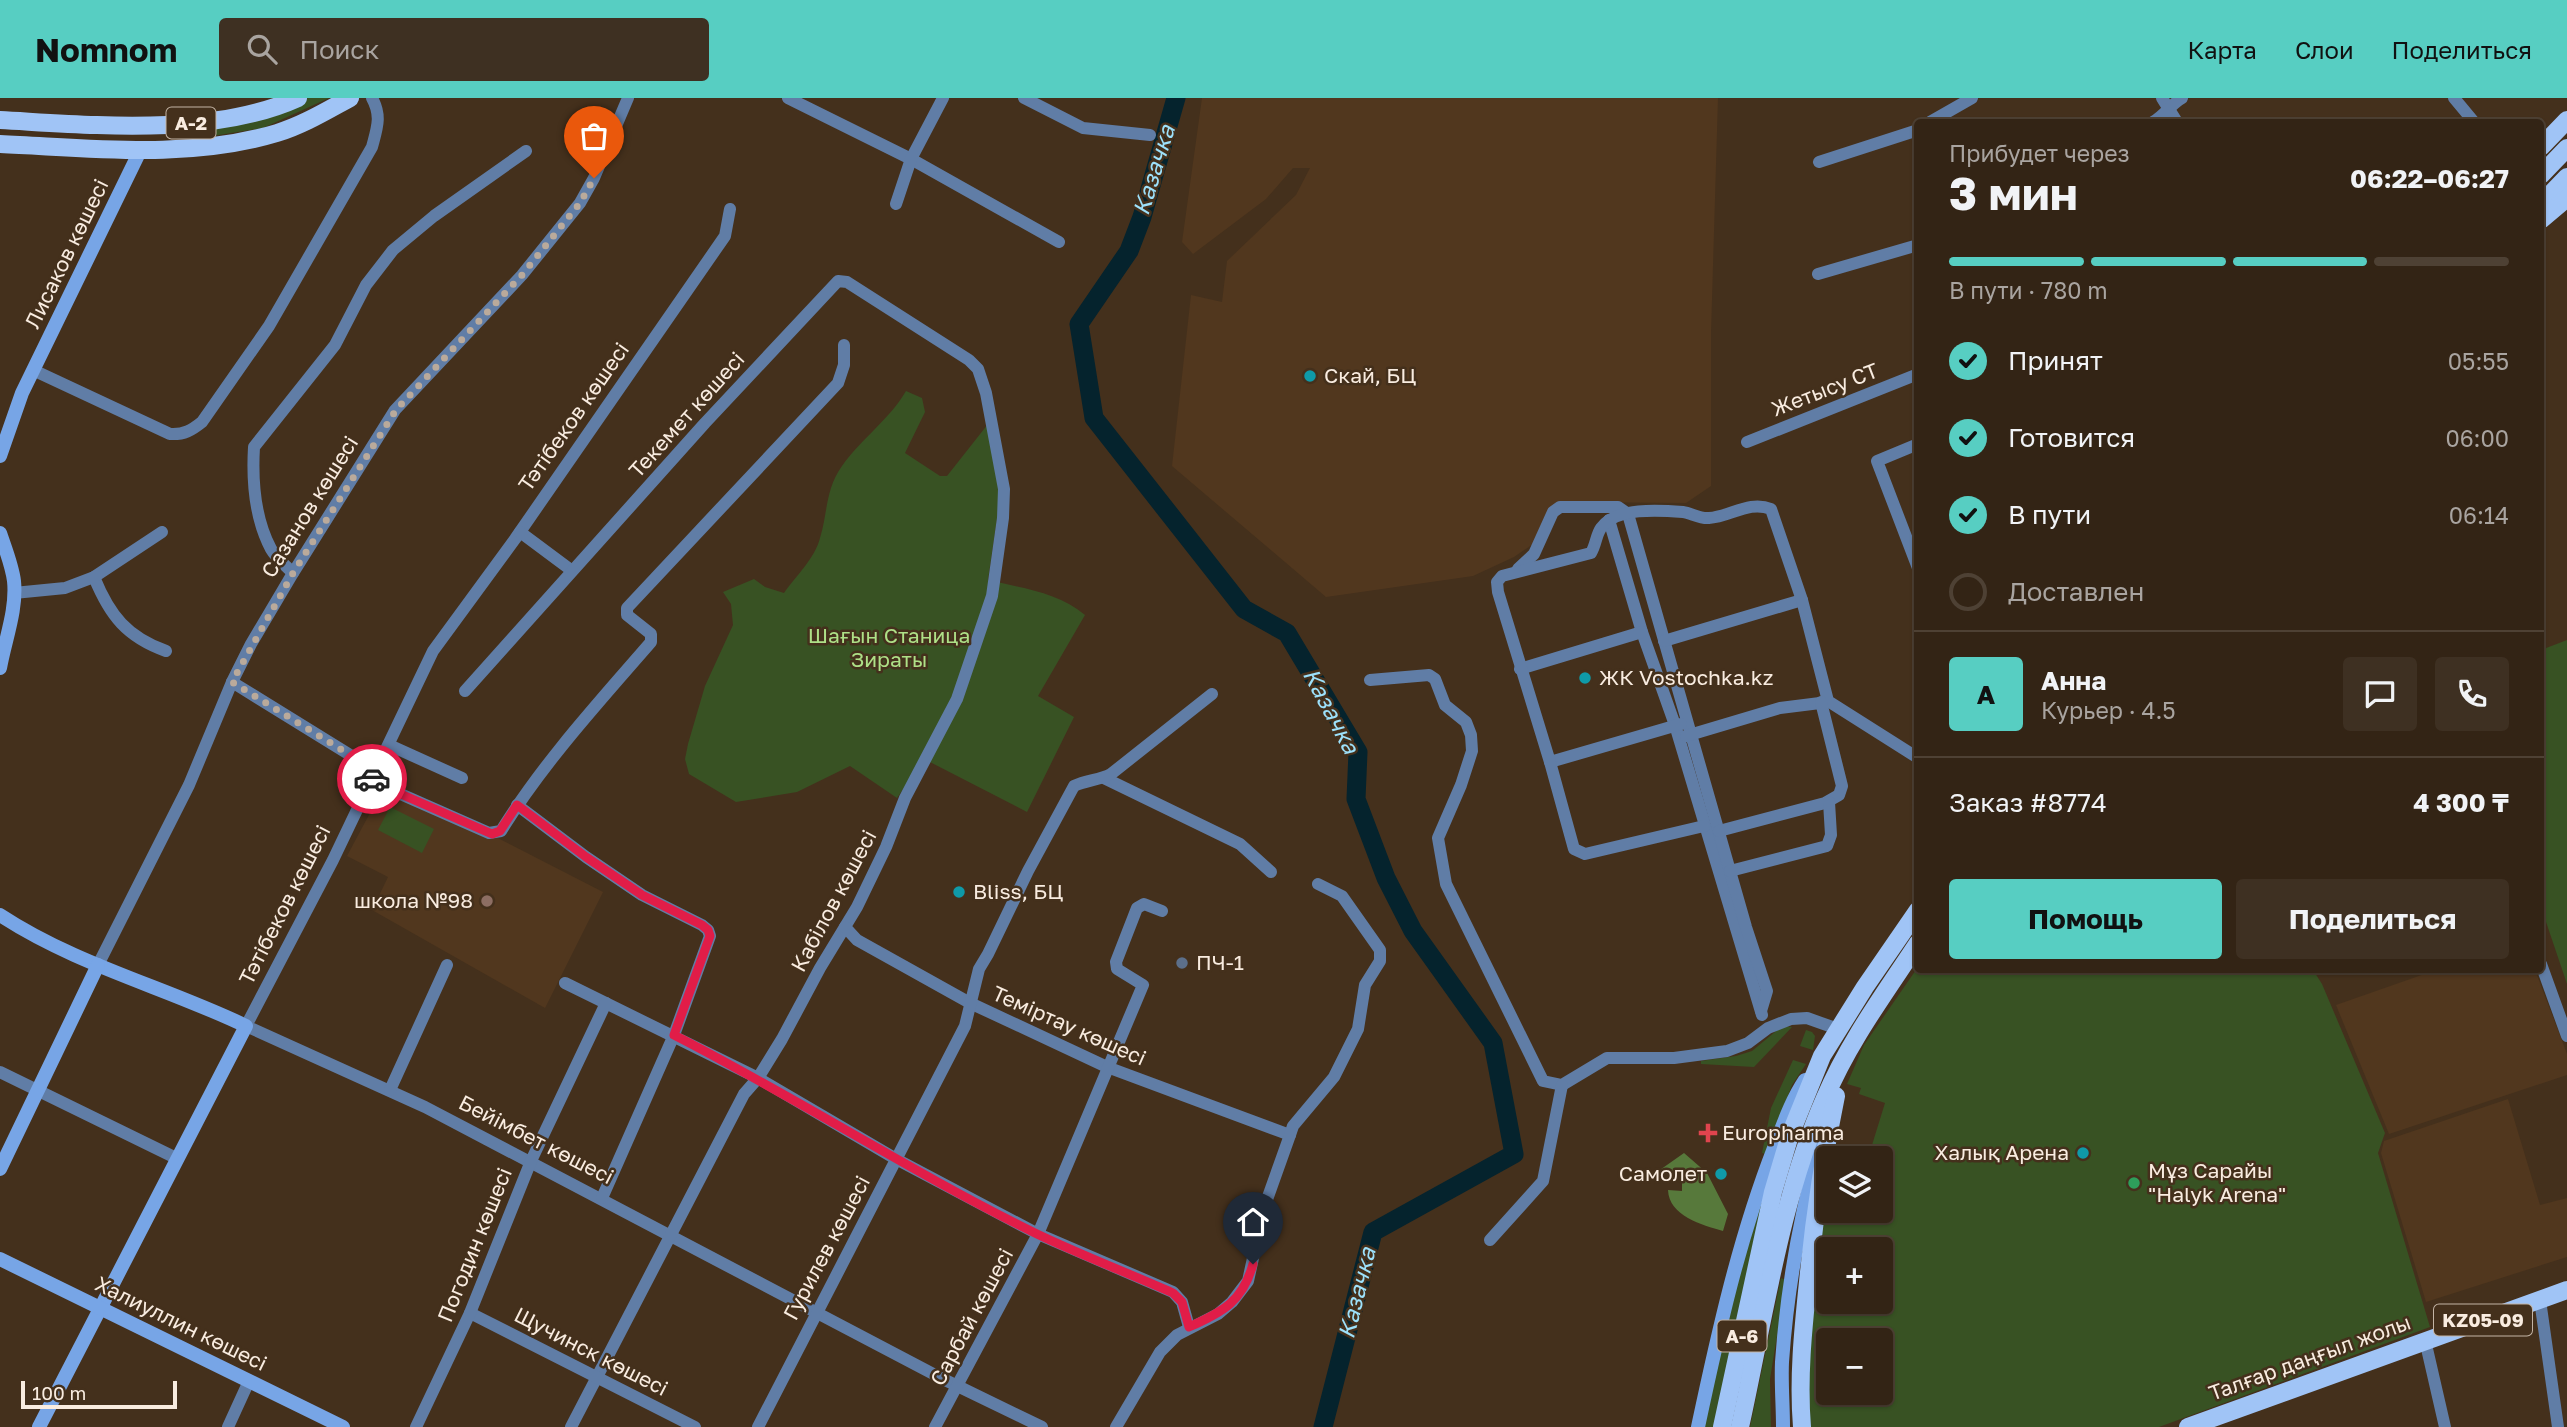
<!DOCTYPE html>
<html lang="ru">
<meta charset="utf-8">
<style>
body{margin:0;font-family:"Golos Text",sans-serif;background:#3e3022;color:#f1f3f6;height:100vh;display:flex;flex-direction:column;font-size:26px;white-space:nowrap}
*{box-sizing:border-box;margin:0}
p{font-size:23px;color:#a9a4a0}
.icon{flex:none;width:38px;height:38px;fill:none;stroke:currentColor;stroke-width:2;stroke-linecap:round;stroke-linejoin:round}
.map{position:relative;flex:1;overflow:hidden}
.details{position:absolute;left:1914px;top:21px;width:630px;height:854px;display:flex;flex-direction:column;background:#332415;border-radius:7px;box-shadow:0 2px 5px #0004,0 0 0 2px #4e4134}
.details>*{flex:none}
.tools{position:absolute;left:1816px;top:1048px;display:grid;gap:14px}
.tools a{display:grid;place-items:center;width:77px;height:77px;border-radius:7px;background:#332415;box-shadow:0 2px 5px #0004,0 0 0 2px #4e4134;font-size:35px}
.scale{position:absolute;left:21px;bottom:18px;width:156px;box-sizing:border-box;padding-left:7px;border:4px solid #f9ece0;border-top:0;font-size:19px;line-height:24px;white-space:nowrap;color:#f9ece0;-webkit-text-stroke:5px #44301c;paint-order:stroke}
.pin{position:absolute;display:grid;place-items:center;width:60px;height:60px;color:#fff;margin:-72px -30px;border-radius:50% 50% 50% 0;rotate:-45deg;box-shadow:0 0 7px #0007}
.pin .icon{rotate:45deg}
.courier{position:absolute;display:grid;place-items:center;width:70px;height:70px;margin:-35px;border:5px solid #e11d48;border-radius:50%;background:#fff;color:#222;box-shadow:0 2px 9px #0007}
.overview em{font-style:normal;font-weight:700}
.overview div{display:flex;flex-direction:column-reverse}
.overview{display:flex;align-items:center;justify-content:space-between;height:119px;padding:0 35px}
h1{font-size:46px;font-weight:700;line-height:52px}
.bar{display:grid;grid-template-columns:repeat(4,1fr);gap:10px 7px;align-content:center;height:84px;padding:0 35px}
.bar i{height:9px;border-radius:5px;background:#4e4134}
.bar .on{background:#57cec2}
.bar p{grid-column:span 4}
.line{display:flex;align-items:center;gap:18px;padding:0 35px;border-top:2px solid #4e4134}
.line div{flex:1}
.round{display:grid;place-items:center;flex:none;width:74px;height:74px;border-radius:7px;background:#3e3022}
ol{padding:0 35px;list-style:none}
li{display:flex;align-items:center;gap:21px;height:77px}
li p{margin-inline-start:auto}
li .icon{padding:7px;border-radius:50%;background:#57cec2;color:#111;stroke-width:4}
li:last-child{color:#a9a4a0}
li i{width:38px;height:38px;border:4px solid #4e4134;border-radius:50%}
.button{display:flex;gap:14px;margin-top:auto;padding:14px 35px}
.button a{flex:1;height:80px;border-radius:7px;background:#57cec2;color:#111;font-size:28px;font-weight:700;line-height:80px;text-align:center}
.button a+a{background:#3e3022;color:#f1f3f6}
header{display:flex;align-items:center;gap:42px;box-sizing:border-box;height:98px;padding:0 35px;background:#57cec2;color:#111}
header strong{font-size:33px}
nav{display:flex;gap:38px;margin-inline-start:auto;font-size:24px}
.search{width:490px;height:63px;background:#3e3022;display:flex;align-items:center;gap:18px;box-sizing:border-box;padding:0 24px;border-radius:7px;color:#a9a4a0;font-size:26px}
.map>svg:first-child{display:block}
.built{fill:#51371e}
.green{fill:#385223;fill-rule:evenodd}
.forest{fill:#57793b}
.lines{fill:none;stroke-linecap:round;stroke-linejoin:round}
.river{stroke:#05232d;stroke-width:19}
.street{stroke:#607da6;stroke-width:12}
.secondary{stroke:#77a5e6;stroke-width:14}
.primary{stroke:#a0c4f6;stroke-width:18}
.done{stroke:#baaa9b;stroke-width:7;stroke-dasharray:0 12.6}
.route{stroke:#e11d48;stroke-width:9}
.culture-dot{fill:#0f9aa8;stroke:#44301c;stroke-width:2.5}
.education-dot{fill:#8d6e63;stroke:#44301c;stroke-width:2.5}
.service-dot{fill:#5c6f8a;stroke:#44301c;stroke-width:2.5}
.health-dot{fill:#e0444e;stroke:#44301c;stroke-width:2.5}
.leisure-dot{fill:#2e9e5b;stroke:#44301c;stroke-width:2.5}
.labels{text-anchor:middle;stroke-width:5;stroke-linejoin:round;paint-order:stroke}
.shield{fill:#44301c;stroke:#c3b4a5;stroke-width:2}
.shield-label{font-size:19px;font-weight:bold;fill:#f9ece0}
.street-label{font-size:21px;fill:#f9ece0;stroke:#44301c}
.poi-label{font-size:21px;fill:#f9ece0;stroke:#44301c;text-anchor:start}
.park-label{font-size:21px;fill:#aee087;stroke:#44301c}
.water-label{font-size:23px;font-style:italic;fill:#9de1fb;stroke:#44301c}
</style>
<header>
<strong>Nomnom</strong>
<div class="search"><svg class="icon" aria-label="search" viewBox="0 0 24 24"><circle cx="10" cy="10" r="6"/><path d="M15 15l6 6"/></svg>Поиск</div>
<nav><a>Карта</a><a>Слои</a><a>Поделиться</a></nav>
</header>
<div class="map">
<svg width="2567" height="1329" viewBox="0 0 2567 1329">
<rect width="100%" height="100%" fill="#44301c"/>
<g class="built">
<polygon points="1202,0 1718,0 1711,235 1711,388 1686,405 1571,404 1533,446 1514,459 1473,478 1326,499 1172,368 1191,197 1222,204 1227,163 1296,97 1310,70 1293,70 1266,101 1193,156 1182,144"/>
<polygon points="387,683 603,794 545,910 372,812 388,779 347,758"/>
<polygon points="2436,872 2535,872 2567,956 2567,977 2389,1036 2336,907"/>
<polygon points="2508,1001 2540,1107 2567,1100 2567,1159 2426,1204 2381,1055 2384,1043"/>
</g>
<g class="green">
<polygon points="307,0 329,0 263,30 194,41 193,32 261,20"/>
<path d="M 906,293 L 922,300 L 925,314 L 905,355 L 940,378 L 947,378 L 988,326 L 1000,400 L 988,482 C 1021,490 1058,494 1085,517 L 1038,598 L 1074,619 L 1027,714 L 928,663 L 922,664 L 897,700 L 850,668 L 797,694 L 736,704 L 689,676 L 685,661 L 688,646 L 705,588 L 733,527 L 731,506 L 723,494 L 754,481 L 765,489 L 784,495 C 796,478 815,460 820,440 C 828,414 825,392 842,368 C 861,341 889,322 906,293 Z"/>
<polygon points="2567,542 2567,886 2541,809 2541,552"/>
<polygon points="390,709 434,731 422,755 378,732"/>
<path d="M 1918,869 L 1918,872 L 2313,872 L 2322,886 L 2385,1035 L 2378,1055 L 2430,1229 L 2159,1329 L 1808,1329 L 1806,1309 L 1821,1110 L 1850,1117 L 1851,1113 L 1881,1113 L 1881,1060 L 1868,1060 L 1885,1005 L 1859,996 L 1861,990 L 1847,986 L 1864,947 ZM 1829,1152 L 1881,1152 L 1881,1204 L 1829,1204 ZM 1829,1242 L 1881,1242 L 1881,1295 L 1829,1295 Z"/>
<polygon points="1782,928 1792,929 1754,969 1701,966 1701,963 1736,958 1752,953"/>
<polygon points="1806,932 1812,934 1815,938 1813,952 1800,948"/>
<polygon points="1793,962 1806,966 1792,987 1766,1056 1762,1055 1771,1010"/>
<polygon points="1759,1103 1765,1107 1753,1145 1716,1329 1704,1329 1715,1272"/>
<polygon points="1781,1180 1786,1182 1770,1281 1771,1329 1750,1329"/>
</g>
<path class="forest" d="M 1684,1055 L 1707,1075 L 1728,1116 L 1723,1133 C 1702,1127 1669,1118 1668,1092 L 1682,1093 L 1682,1075 L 1657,1074 Z"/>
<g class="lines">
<polyline class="river" points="1176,0 1142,119 1129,153 1079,226 1094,320 1244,511 1287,535 1358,654 1356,701 1386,780 1413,833 1493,945 1514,1056 1373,1134 1323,1329"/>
<g class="street">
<polyline points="788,0 911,61 1059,144"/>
<polyline points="1024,0 1083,30 1150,37"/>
<polyline points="2162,0 2177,24"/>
<polyline points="2454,0 2474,24"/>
<polyline points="1930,24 1972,0"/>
<path d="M 2153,24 C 2165,17 2170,7 2182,0"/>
<polyline points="1819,64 1918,32"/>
<polyline points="896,106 911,61 943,0"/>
<polyline points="730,111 725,138 515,441 433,553 333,762 246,928 425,1009 941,1280 1042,1329"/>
<polyline points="1818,176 1918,147"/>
<path d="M 33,272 L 170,336 C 184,337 192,332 202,324 L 269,228 L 372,49 C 377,30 382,18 372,0"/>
<polyline points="1747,344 1918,276"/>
<polyline points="1918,346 1877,363 1918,470"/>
<polyline points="1609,422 1642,534 1675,627 1762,917"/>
<polyline points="520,434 571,472"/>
<polyline points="1518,471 1534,456 1553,414 1560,409 1618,409 1628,416 1746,829 1767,893 1761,913"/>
<path d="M 293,475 C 286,468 276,460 271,451 C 255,421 252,383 254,349 L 335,247 L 366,187 L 393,152 L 434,118 L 526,53"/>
<path d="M 94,479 C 110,518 127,539 166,553"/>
<polyline points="14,495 65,490 94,479 162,434"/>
<polyline points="1664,543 1802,502"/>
<polyline points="1520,571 1642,534"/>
<polyline points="1370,582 1429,577 1435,581 1445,607 1466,624 1471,637 1472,653 1461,687 1438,740 1446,786 1543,983 1562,987 1607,960 1674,960 1727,953 1748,945 1768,930 1791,921 1807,920 1838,931"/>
<polyline points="232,584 376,673"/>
<polyline points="465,593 705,325 838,183 847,184 969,262 978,271 986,295 1004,391 1003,420 992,498 957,601 905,700 886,749 857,809 820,870 782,941 758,980 744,996 571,1329"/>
<polyline points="1686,638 1780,610 1828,604"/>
<polyline points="389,647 462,680"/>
<polyline points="1550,664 1681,626"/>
<polyline points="1104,680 1240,746 1271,774"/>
<path d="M 371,683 L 489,735 L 501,733 C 543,665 598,605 651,544 L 651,536 L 627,517 L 627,510 L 838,285 L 844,267 L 844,247"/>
<polyline points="517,707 586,759 642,797 702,827 708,832 710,838 674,937 602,1100"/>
<path d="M 1704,728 L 1585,756 L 1574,751 L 1550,664 L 1498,494 L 1497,484 L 1502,478 L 1591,455 C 1596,447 1596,437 1601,430 C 1616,409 1659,412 1683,414 C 1691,415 1700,421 1709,420 C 1730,419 1749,402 1771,411 L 1802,502 L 1828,603 L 1918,660"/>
<polyline points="1719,733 1825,705 1839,697 1842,688 1821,604"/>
<polyline points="1730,773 1827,748 1831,737 1829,704"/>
<polyline points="845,829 857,842 970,905 1107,969 1290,1037"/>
<polyline points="2541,866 2567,938"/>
<polyline points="98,867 189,687 232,584 251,546 293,475 395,312 522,177 580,105 594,80 628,0"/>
<polyline points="565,885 758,980 896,1061 1038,1136 1173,1194 1182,1204 1189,1229"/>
<polyline points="0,974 176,1060"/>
<polyline points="390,992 447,867"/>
<polyline points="1490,1142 1543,1083 1562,987"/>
<polyline points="2540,1202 2558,1329"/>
<polyline points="470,1215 695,1329"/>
<polyline points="2425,1242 2445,1329"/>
<polyline points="228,1329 249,1283"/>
<polyline points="416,1329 470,1215 531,1063 606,905"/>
<path d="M 758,1329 L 965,928 L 979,871 L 988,856 L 1028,773 L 1074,688 C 1087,682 1100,682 1111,676 L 1212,596"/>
<polyline points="935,1329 1038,1136 1143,887 1117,871 1116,864 1137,810 1144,806 1162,813"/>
<polyline points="1116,1329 1160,1254 1177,1237 1218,1216 1232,1204 1248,1183 1264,1110 1290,1037 1293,1028 1334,979 1358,931 1365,887 1380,863 1380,852 1342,798 1318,786"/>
</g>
<g class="secondary">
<polyline points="0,358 22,295 141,51"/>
<path d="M 0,435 C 5,450 12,467 14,483 C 17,512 5,542 0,570"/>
<path d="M 0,817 C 76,867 165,889 246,928 L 39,1329"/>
<polyline points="0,1071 98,867"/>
<polyline points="0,1161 343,1329"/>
<path d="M 1698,1329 C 1718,1235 1739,1140 1774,1050 C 1783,1027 1791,1003 1805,982"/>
<path d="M 1783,1329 C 1783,1307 1781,1285 1782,1264 C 1787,1192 1800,1119 1819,1050"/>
</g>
<g class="primary">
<path d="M 0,22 C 93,27 212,39 298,0"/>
<path d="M 0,46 C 92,50 188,62 277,35 C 303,27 326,13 350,0"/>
<polyline points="2541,49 2567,22"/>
<polyline points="2541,77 2567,50"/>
<polyline points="2541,106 2567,79"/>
<polyline points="2541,122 2567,100"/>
<polyline points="1722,1329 1773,1094 1790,1037 1822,958 1865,889 1918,812"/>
<path d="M 1740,1329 C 1764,1221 1780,1102 1825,1000 C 1848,945 1885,895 1918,845"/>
<path d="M 1802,1329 C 1798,1281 1803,1232 1808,1184 C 1814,1122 1823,1060 1836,998"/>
<polyline points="2188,1329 2567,1192"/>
</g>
</g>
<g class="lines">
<polyline class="done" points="372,681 376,673 232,584 293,475 396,312 522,177 580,105 594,80"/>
<path class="route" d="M 372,681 L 371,683 L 492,736 L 500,733 L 517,707 L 586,759 L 642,797 L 702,827 L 708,832 L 710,838 L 674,937 C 797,1000 913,1075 1037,1136 C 1081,1157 1128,1175 1173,1195 L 1182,1204 L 1189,1229 C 1223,1214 1243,1203 1253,1166"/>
</g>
<g class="culture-dot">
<circle cx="1310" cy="278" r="7"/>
<circle cx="1585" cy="580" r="7"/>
<circle cx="959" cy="794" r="7"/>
<circle cx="2083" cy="1055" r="7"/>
<circle cx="1721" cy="1076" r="7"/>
</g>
<circle class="education-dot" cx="487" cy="803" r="7"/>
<circle class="service-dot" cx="1182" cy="865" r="7"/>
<path class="health-dot" d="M1704.5 1024.5h7v7h7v7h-7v7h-7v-7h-7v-7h7z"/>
<circle class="leisure-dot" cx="2134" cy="1085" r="7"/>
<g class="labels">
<g class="shield">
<rect x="166.5" y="9.5" width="49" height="31" rx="5"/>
<rect x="2434" y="1206.5" width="98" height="31" rx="5"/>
<rect x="1717.5" y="1222.5" width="49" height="31" rx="5"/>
</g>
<g class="shield-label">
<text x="191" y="32">A-2</text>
<text x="2483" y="1229">KZ05-09</text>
<text x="1742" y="1245">A-6</text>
</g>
<g class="street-label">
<text transform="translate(67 156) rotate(-64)" y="7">Лисаков көшесі</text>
<text transform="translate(1825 292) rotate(-21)" y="7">Жетысу СТ</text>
<text transform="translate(687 317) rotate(-48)" y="7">Текемет көшесі</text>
<text transform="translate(574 319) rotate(-55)" y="7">Тәтібеков көшесі</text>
<text transform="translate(310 409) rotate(-58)" y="7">Сазанов көшесі</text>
<text transform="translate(834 803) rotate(-62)" y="7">Кабілов көшесі</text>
<text transform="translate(285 807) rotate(-63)" y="7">Тәтібеков көшесі</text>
<text transform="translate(1069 928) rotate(24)" y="7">Теміртау көшесі</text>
<text transform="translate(536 1042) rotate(27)" y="7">Бейімбет көшесі</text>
<text transform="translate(475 1147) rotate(-68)" y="7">Погодин көшесі</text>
<text transform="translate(827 1150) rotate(-62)" y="7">Гурилев көшесі</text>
<text transform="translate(972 1219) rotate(-62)" y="7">Сарбай көшесі</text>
<text transform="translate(181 1226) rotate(26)" y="7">Халиуллин көшесі</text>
<text transform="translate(591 1254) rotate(27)" y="7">Щучинск көшесі</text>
<text transform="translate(2310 1260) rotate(-20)" y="7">Талғар даңғыл жолы</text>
</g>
<g class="poi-label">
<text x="1324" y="285">Скай, БЦ</text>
<text x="1599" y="587">ЖК Vostochka.kz</text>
<text x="973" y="801">Bliss, БЦ</text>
<text x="473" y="810" text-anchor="end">школа №98</text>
<text x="1196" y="872">ПЧ-1</text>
<text x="1722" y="1042">Europharma</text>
<text x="2069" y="1062" text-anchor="end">Халық Арена</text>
<text x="2148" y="1080">Мұз Сарайы<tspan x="2148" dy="24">"Halyk Arena"</tspan></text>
<text x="1707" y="1083" text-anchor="end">Самолет</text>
</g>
<g class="park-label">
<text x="889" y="545">Шағын Станица<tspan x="889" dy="24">Зираты</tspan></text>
</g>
<g class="water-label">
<text transform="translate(1154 72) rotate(-73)" y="8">Казачка</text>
<text transform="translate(1331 613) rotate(62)" y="8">Казачка</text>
<text transform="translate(1357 1195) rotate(-76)" y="8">Казачка</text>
</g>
</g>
</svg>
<div class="tools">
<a><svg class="icon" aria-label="layers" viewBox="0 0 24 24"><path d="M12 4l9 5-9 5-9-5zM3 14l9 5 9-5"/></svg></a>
<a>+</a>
<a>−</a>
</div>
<div class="scale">100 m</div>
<div class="pin" style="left:594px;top:80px;background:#ea580c"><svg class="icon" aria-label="bag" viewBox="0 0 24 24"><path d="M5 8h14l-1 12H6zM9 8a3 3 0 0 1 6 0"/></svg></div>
<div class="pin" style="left:1253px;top:1166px;background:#1f2937"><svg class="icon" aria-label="home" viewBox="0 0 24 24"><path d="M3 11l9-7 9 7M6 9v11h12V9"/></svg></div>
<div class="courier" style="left:372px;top:681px"><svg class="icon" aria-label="car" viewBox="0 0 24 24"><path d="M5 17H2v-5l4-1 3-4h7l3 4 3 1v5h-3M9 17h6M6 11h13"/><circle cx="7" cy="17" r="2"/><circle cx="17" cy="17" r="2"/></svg></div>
<section class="details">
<div class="overview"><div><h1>3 мин</h1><p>Прибудет через</p></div><em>06:22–06:27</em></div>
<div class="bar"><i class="on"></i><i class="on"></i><i class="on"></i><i></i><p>В пути · 780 m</p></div>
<ol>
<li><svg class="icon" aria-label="check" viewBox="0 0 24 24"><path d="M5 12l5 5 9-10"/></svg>Принят<p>05:55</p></li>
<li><svg class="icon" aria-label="check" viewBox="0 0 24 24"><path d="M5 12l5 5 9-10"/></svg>Готовится<p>06:00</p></li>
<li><svg class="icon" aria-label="check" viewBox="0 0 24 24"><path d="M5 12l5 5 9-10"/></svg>В пути<p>06:14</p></li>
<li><i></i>Доставлен</li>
</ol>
<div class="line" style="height:126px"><b class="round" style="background:#57cec2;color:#111">А</b><div><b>Анна</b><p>Курьер · 4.5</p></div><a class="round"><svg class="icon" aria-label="chat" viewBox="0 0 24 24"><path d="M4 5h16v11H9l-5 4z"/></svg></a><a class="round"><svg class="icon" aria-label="phone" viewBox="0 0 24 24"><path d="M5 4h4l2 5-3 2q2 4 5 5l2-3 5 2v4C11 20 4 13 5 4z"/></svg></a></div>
<div class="line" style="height:91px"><div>Заказ #8774</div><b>4 300 ₸</b></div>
<div class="button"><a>Помощь</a><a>Поделиться</a></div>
</section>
</div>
